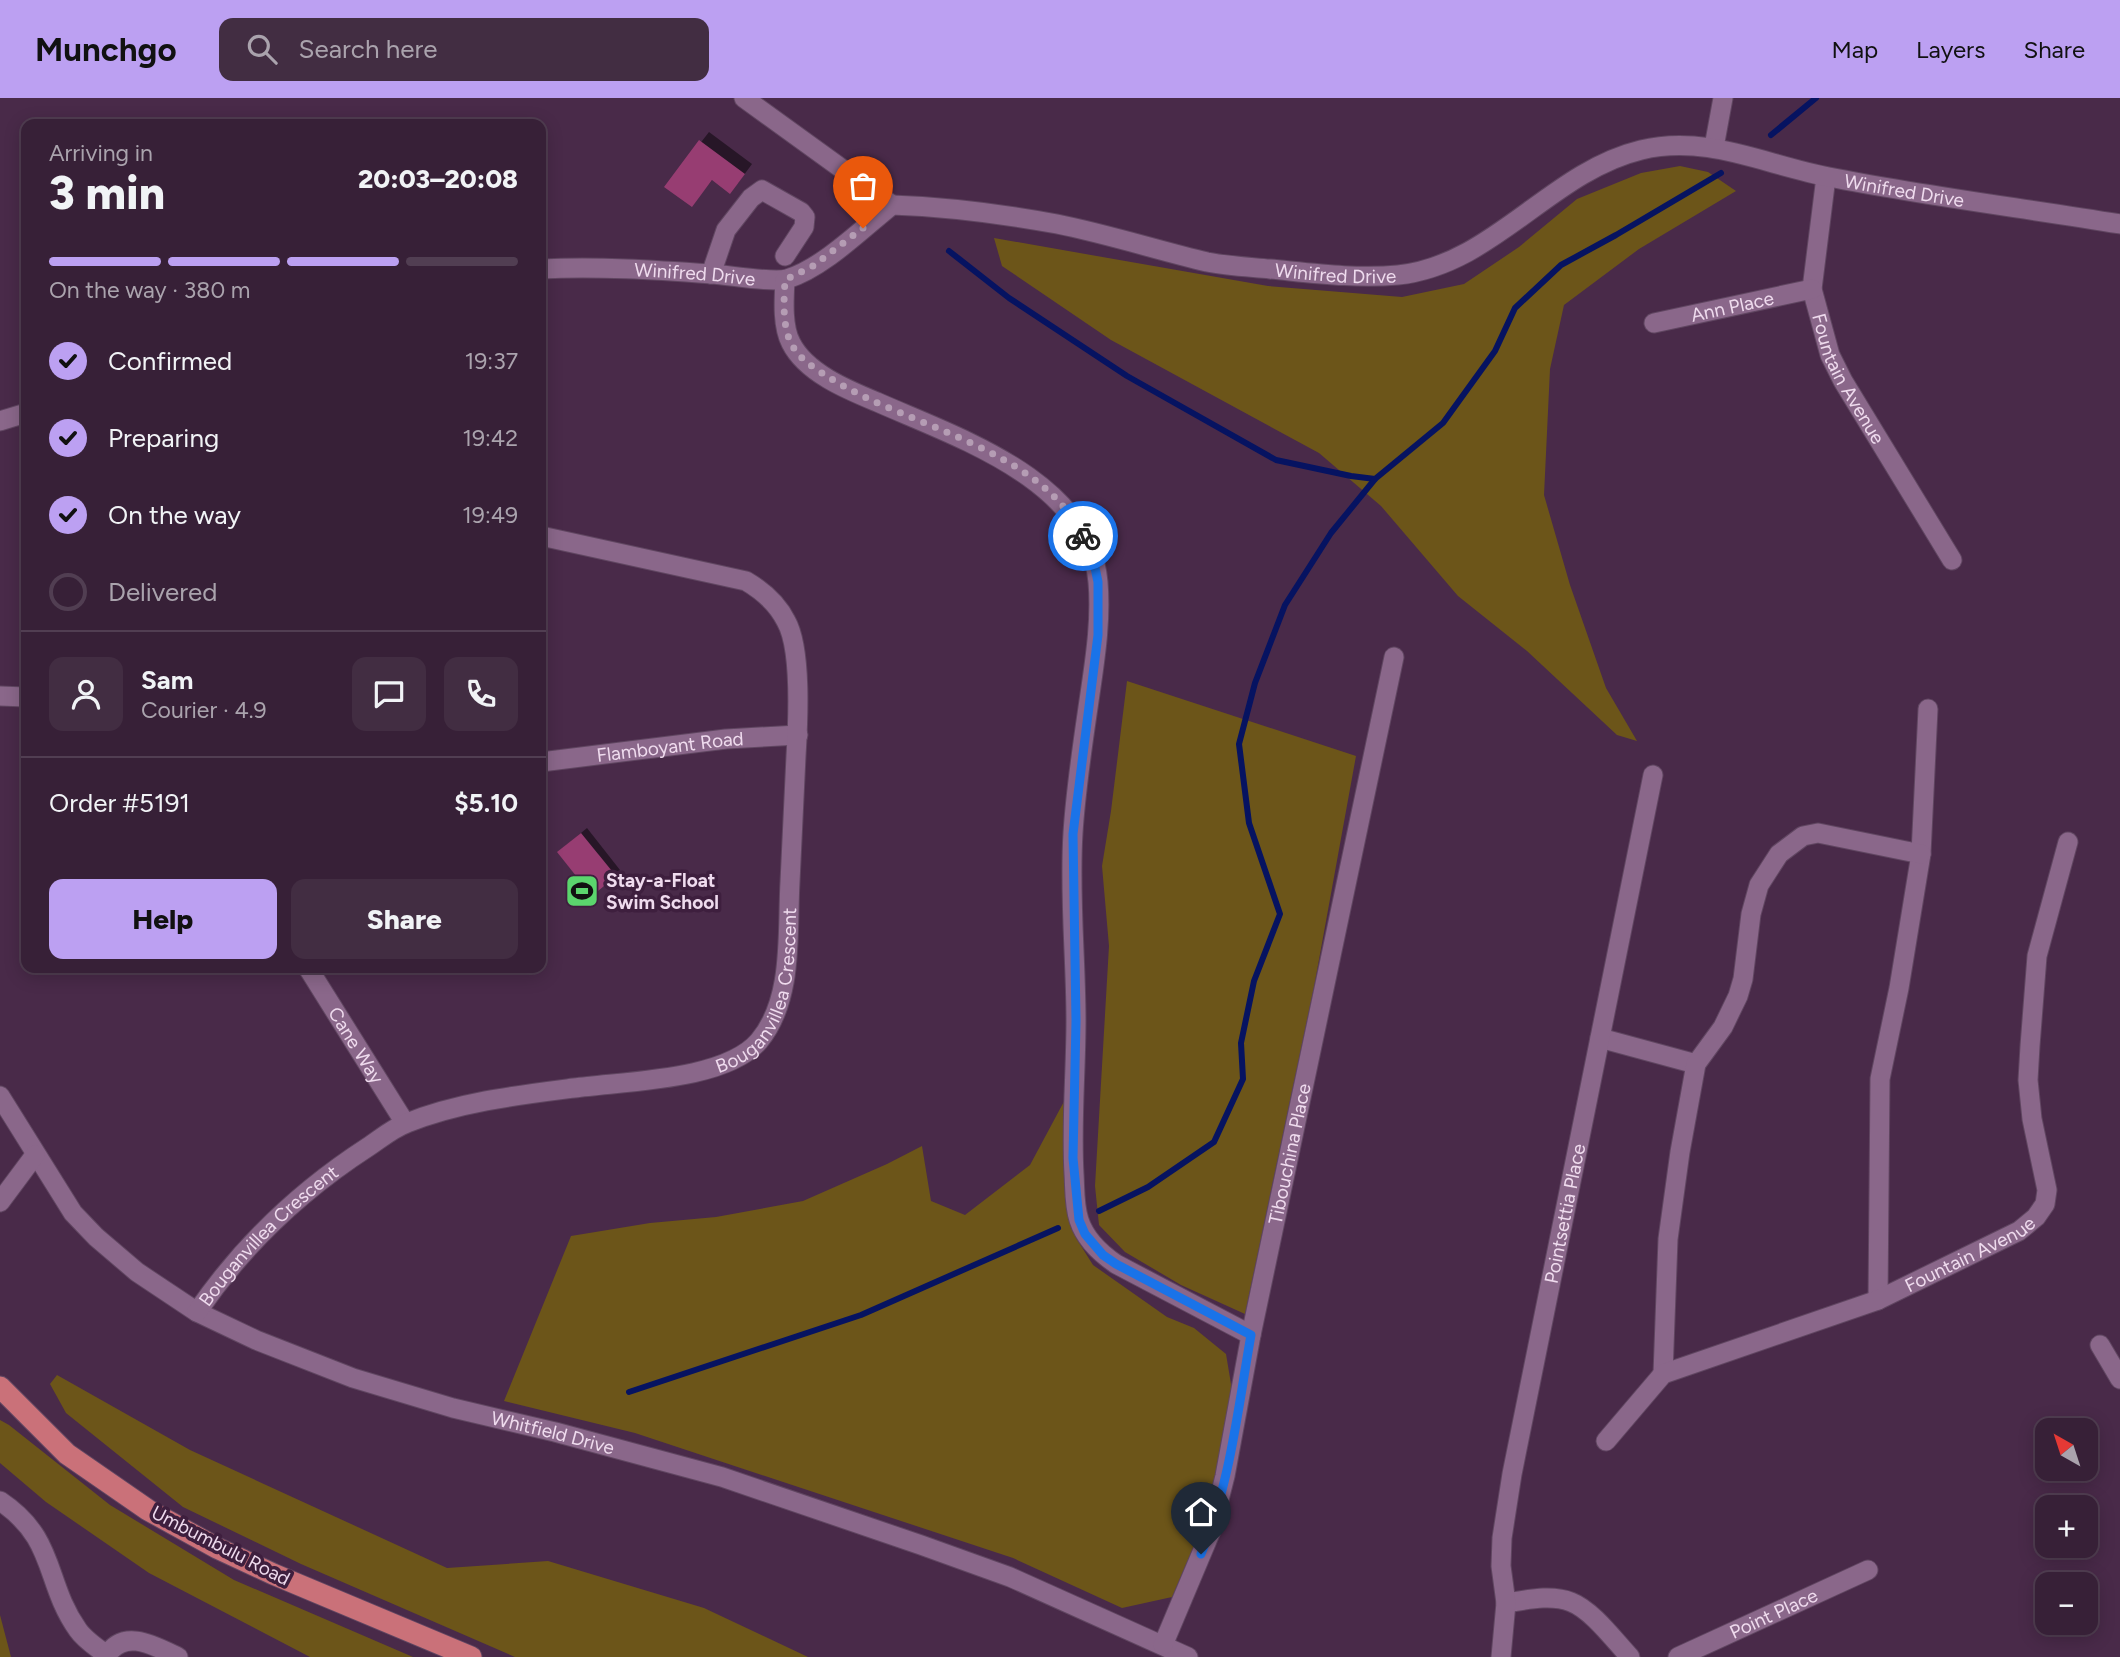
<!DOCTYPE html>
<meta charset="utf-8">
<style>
body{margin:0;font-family:Figtree,sans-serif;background:#422d42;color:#f1f3f6;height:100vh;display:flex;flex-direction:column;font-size:26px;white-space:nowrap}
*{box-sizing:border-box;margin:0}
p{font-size:23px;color:#aaa3ad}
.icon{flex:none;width:38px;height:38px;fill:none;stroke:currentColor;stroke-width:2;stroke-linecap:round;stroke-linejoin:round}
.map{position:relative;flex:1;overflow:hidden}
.drawer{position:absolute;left:21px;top:21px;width:525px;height:854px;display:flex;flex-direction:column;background:#372037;border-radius:14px;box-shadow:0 4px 18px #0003,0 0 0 2px #513e52}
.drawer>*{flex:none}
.needle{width:46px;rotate:321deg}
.fabs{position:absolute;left:2035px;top:1320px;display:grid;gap:14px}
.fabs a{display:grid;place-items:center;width:63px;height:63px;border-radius:14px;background:#372037;box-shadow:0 4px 18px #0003,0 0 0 2px #513e52;font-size:35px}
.pin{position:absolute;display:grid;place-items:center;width:60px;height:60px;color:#fff;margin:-72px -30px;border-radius:50% 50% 50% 0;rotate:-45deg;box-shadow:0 0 7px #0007}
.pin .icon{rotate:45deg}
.courier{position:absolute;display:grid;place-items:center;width:70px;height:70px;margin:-35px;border:5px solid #1a73e8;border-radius:50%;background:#fff;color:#222;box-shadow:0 2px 9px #0007}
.overview em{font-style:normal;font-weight:800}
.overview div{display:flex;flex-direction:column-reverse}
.overview{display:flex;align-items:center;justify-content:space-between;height:119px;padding:0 28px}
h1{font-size:46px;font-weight:800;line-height:52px}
.bar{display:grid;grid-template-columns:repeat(4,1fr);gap:10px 7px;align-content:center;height:84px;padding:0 28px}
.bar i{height:9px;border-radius:5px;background:#513e52}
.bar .current{background:#bca0f2}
.bar p{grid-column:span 4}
.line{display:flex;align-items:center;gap:18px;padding:0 28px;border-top:2px solid #513e52}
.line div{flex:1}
.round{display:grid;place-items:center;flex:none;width:74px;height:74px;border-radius:14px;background:#422d42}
ol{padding:0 28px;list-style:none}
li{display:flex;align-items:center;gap:21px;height:77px}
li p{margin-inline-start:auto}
li .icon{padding:7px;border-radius:50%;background:#bca0f2;color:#111;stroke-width:4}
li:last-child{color:#aaa3ad}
li i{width:38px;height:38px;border:4px solid #513e52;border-radius:50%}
.action{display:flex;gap:14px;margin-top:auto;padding:14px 28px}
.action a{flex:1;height:80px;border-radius:14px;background:#bca0f2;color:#111;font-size:28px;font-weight:800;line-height:80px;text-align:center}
.action a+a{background:#422d42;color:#f1f3f6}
header{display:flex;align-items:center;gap:42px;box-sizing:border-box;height:98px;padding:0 35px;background:#bca0f2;color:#111}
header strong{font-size:33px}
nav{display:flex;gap:38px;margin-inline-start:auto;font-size:24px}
.search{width:490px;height:63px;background:#422d42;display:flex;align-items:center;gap:18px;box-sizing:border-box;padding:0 24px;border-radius:14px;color:#aaa3ad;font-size:26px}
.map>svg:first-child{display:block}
.green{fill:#6c5519}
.shadow{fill:#0007}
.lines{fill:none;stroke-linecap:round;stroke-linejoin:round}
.stream{stroke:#061361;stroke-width:6}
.building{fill:#973d72}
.minor-casing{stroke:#604661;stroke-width:21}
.major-casing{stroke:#604661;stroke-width:23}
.minor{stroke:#8a678a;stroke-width:19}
.major{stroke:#ca7179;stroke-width:21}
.done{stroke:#b59db4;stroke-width:7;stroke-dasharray:0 12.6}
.route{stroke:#1a73e8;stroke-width:9}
.labels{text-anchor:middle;stroke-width:7;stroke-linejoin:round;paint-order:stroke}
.street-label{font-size:19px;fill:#efdbee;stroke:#3e1f3e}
.poi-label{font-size:19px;font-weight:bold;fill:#efdbee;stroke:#3e1f3e;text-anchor:start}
</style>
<header>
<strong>Munchgo</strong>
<div class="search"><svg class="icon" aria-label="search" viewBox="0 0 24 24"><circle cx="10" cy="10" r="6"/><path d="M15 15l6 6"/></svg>Search here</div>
<nav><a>Map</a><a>Layers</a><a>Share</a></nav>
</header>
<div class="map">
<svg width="2120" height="1559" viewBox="0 0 2120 1559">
<rect width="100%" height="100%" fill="#492a49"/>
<g class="green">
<polygon points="1680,68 1708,74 1736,93 1639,151 1564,207 1550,271 1544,397 1570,487 1606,590 1637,643 1617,637 1527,553 1458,498 1381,408 1319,355 1111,242 1002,168 994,140 1268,188 1402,199 1464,186 1519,149 1577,101 1641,75"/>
<polygon points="1127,583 1356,658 1314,889 1245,1216 1181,1187 1125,1154 1099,1127 1095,1088 1109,848 1102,768 1111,713"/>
<polygon points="1068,996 1067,1088 1076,1140 1093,1167 1167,1219 1194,1230 1226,1256 1232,1292 1216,1378 1196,1443 1172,1499 1122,1510 1013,1460 635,1335 504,1303 571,1138 650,1125 716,1119 803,1103 887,1066 922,1048 931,1103 965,1117 1030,1067"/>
<polygon points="57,1277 190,1352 447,1470 548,1463 704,1510 808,1559 515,1559 301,1466 183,1409 66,1315 50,1286"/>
<polygon points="0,1322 9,1327 110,1407 234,1482 413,1559 310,1559 149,1475 46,1404 0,1365"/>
<polygon points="0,1517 11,1559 0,1559"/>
</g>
<g class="shadow">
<polygon points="709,34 752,66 738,85 713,81 692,107 667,88"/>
<polygon points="587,730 620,772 615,777 564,749"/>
</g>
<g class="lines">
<g class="stream">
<polyline points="1771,37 1816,0"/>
<polyline points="949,153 1009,200 1127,278 1276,362 1351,378 1375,381"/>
<polyline points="1099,1113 1148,1089 1214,1044 1243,981 1241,945 1254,883 1280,816 1249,725 1239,646 1255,585 1285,507 1331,435 1375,381 1443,325 1495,253 1515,210 1561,167 1616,137 1721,75"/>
<polyline points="629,1294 861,1217 1058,1130"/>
</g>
</g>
<g class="building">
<polygon points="699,42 745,76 730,96 712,82 692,109 664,89"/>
<polygon points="581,735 616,778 592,798 557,754"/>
</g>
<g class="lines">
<defs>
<g id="minor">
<polyline points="744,0 892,107"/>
<polyline points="1714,49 1723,0"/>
<path id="s1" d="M 1826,79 L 1812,191 L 1830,257 L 1843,283 L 1952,462"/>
<path id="s2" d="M 541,171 C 597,168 656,172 712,176 C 729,177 773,185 787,181 C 823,170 862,131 892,107 C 947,109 1003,116 1057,126 C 1107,136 1157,152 1207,164 C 1227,168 1249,169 1270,171 C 1312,175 1356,181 1398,177 C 1493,167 1550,74 1641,52 C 1707,36 1765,67 1829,79 C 1925,98 2023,110 2120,126"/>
<polyline points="711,176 726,132 751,100 762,92 801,114 805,119 804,129 785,158"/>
<path d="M 785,182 C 784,201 782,228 791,245 C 806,275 848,292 877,304 C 956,339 1089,382 1098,484 C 1101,519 1096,555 1091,589 C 1084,638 1076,686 1073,735 C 1069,797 1076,861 1076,923 C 1076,974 1071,1025 1074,1076 C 1075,1091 1074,1107 1079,1122 C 1085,1141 1100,1155 1116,1166 L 1251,1237"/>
<path id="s3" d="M 1654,225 L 1812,191"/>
<polyline points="0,323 26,315"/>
<polyline points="0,598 26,599"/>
<path id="s4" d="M 541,664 L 726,641 L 798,637"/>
<path id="s5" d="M 308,870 L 405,1025"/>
<polyline points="1600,940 1696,966"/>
<path id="s6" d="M 0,998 L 73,1115 L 96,1139 L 137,1174 L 197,1214 L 256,1242 L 353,1280 L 453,1310 L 555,1334 L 722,1379 L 921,1447 L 1010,1479 L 1188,1559"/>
<polyline points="0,1104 35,1057"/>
<polyline points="1878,1202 1880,981 1899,890 1921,756 1928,611"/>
<path id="s7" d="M 197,1214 C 243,1147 300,1093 368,1049 C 380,1041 393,1030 407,1025 C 459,1004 519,997 574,990 C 623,983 725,983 759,943 C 794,901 787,835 790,784 C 792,742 794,700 796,658 C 798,625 802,551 786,523 C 777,505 763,493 746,483 L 541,438"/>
<polyline points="2100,1247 2120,1281"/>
<polyline points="1663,1276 1668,1141 1680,1054 1696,966 1723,929 1738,898 1743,881 1751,816 1759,787 1779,756 1803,738 1818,735 1921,756"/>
<path id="s8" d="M 1606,1343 L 1663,1276 L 1878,1202 L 2019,1133 L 2036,1119 L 2045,1106 L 2047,1092 L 2032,1021 L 2028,982 L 2030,948 L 2037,858 L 2068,744"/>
<path d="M 0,1403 C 57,1441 44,1484 78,1532 C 85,1542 97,1550 107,1557"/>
<path d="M 1506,1505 C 1526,1502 1551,1496 1571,1504 C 1592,1512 1614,1542 1630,1559"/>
<path id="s9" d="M 1163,1547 L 1211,1433 L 1225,1378 L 1251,1237 L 1394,559"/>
<path d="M 106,1559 C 123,1529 155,1548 178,1559"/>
<path id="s10" d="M 1501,1559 L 1506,1505 L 1501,1468 L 1502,1440 L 1512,1376 L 1653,677"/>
<path id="s11" d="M 1678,1559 L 1868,1472"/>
</g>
<polyline id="major" points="0,1289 67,1356 148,1412 217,1450 273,1476 471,1559"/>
</defs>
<use href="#minor" class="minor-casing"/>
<use href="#major" class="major-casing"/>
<use href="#minor" class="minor"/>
<use href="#major" class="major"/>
</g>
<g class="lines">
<path class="done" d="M 863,130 L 813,168 L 785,182 C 784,201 782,227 791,245 C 798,260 815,271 830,280 C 907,329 1039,349 1083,438"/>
<path class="route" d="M 1083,438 L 1093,460 L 1098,484 L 1098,537 L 1073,736 L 1076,923 L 1073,1060 L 1079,1122 L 1085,1136 L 1103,1157 L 1116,1166 L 1251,1237 C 1238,1310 1230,1387 1201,1456"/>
</g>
<defs>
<symbol id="stadium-square" viewBox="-11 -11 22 22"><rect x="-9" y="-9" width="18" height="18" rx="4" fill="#5bd56d" stroke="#3e1f3e"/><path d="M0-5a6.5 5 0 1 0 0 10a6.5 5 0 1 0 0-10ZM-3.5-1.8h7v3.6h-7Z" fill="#111"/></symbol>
</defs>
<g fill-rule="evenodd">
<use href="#stadium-square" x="563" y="774" width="38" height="38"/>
</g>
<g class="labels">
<g class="street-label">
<text dy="7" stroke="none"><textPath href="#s2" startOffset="1433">Winifred Drive</textPath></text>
<text dy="7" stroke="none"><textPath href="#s2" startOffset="826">Winifred Drive</textPath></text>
<text dy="7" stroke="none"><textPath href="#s2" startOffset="154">Winifred Drive</textPath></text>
<text dy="7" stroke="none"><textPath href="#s3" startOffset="80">Ann Place</textPath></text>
<text dy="7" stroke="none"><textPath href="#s1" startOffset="210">Fountain Avenue</textPath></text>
<text dy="7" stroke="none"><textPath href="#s4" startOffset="130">Flamboyant Road</textPath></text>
<text dy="7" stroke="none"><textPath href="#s7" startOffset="695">Bouganvillea Crescent</textPath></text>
<text dy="7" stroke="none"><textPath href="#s5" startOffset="91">Cane Way</textPath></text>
<text dy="7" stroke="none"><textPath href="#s9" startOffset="509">Tibouchina Place</textPath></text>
<text dy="7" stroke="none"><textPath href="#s10" startOffset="450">Pointsettia Place</textPath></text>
<text dy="7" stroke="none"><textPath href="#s7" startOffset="105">Bouganvillea Crescent</textPath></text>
<text dy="7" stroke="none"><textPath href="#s8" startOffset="418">Fountain Avenue</textPath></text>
<text dy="7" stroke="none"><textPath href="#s6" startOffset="674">Whitfield Drive</textPath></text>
<text transform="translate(221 1447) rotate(27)" y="7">Umbumbulu Road</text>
<text dy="7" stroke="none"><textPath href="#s11" startOffset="105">Point Place</textPath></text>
</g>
<g class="poi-label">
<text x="606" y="789">Stay-a-Float<tspan x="606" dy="22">Swim School</tspan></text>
</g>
</g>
</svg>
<div class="fabs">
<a><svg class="needle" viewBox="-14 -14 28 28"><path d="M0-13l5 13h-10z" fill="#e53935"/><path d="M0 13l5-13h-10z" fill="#aaa3ad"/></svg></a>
<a>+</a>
<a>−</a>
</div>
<div class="pin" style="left:863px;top:130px;background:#ea580c"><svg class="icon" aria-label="bag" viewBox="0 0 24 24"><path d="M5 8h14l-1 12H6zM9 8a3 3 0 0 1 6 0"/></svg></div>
<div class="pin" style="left:1201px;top:1456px;background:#1f2937"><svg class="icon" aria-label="home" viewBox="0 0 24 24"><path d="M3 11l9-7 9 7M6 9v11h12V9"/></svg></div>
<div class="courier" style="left:1083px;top:438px"><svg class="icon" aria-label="bike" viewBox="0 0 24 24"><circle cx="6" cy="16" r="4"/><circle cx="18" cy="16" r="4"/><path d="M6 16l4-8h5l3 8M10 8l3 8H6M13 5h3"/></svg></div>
<section class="drawer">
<div class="overview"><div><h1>3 min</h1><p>Arriving in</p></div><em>20:03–20:08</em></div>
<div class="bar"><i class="current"></i><i class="current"></i><i class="current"></i><i></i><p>On the way · 380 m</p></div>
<ol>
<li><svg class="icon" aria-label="check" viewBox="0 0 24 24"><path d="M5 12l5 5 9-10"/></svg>Confirmed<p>19:37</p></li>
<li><svg class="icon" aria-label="check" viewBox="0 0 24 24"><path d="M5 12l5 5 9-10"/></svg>Preparing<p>19:42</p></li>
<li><svg class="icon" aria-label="check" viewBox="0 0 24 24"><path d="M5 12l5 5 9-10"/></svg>On the way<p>19:49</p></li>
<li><i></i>Delivered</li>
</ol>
<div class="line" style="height:126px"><a class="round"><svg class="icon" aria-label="person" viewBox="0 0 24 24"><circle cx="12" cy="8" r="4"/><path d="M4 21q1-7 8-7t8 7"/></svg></a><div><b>Sam</b><p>Courier · 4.9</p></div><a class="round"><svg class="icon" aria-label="chat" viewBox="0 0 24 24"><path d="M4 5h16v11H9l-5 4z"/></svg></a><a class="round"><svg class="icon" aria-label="phone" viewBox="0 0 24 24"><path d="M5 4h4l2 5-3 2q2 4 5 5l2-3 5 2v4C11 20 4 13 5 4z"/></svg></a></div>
<div class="line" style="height:91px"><div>Order #5191</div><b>$5.10</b></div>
<div class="action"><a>Help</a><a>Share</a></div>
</section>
</div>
